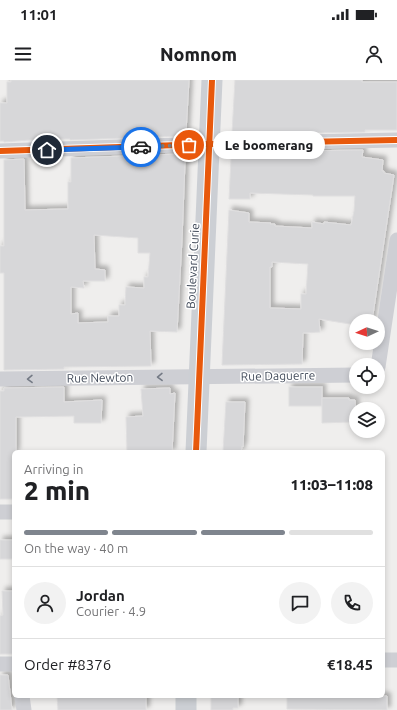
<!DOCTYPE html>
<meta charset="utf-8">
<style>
body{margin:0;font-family:Ubuntu,sans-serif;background:#f2f2f2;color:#202124;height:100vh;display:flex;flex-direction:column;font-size:15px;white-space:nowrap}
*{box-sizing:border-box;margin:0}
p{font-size:13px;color:#757577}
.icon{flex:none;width:22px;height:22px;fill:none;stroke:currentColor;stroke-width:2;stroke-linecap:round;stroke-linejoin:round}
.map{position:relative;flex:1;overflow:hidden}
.drawer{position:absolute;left:12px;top:370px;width:373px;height:248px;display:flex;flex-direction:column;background:#fff;border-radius:6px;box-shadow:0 2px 6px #0003}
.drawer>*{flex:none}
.needle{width:26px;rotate:266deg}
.controls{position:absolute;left:349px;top:234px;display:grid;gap:8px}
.controls a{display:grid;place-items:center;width:36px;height:36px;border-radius:50%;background:#fff;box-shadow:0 2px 6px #0003;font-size:20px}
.pin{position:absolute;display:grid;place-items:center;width:34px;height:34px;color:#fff;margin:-17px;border:2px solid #fff;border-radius:50%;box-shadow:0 1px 4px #0007}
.courier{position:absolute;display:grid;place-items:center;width:40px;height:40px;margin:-20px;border:3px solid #1a73e8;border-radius:50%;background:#fff;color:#222;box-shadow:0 1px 5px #0007}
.bubble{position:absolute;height:28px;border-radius:14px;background:#fff;box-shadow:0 2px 6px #0003;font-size:13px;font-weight:800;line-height:28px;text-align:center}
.headline em{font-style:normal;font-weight:800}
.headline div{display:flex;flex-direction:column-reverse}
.headline{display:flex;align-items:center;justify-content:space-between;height:68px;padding:0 12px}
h1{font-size:26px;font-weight:800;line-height:30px}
.bar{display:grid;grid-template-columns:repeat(4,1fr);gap:6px 4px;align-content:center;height:48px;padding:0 12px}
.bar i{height:5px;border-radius:3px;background:#e0e0e0}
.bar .active{background:#7f858e}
.bar p{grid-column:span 4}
.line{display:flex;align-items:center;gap:10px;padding:0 12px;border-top:1px solid #e0e0e0}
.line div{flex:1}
.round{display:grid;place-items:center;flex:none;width:42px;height:42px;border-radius:21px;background:#f2f2f2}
.status{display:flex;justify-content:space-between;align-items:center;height:28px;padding:0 20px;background:#fff;direction:ltr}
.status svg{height:11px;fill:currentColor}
header{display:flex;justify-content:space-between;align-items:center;height:52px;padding:0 12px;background:#fff;font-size:18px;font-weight:800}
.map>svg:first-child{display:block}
.building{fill:#d7d7d9;stroke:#e0dfe0;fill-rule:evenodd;filter:url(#shadow)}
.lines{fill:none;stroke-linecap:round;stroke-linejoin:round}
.street{stroke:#cecfd4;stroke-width:15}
.secondary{stroke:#cccfd4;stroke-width:21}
.cycleway-casing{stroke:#fff;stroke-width:8}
.cycleway{stroke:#e8590c;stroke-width:6}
.oneway{stroke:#747a85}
.done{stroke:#7f858e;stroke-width:4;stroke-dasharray:0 7.2}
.route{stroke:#1a73e8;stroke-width:5}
.labels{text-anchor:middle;stroke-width:3;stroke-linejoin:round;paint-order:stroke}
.street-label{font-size:12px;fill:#434c5b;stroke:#fff}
</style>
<div class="status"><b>11:01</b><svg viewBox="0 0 49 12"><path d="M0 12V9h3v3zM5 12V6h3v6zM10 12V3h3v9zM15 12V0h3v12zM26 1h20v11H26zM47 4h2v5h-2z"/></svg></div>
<header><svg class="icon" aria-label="menu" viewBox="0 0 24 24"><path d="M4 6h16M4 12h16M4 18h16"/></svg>Nomnom<svg class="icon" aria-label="person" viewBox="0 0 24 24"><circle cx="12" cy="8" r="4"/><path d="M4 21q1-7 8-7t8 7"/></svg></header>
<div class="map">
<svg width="397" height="630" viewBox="0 0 397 630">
<defs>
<filter id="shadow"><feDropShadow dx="3.5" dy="-3.5" stdDeviation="2" flood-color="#0004"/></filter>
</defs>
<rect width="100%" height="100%" fill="#efeeed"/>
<g class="building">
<polygon points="11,0 189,0 186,52 183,56 70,60 70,59 42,59 4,62 4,61 0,61 0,23 7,23 7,2 11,2"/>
<polygon points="235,0 362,0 362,2 397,2 397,50 365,50 365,52 249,54 250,53 232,53"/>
<path d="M 363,70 L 362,77 L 383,80 L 382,91 L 384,91 L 384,93 L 394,95 L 372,241 L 356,241 L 356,245 L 319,239 L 320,252 L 303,253 L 302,284 L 222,285 L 229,130 L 249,133 L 249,142 L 271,143 L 270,144 L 275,144 L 275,146 L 312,148 L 312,142 L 324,144 L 324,142 L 351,145 L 354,131 L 355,116 L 313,116 L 313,115 L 250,113 L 250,119 L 229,119 L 231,79 L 236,72 ZM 272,182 L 308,184 L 306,214 L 301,214 L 301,229 L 270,228 L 270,187 L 272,187 Z"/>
<path d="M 178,74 L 185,82 L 182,159 L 177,252 L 150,251 L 151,286 L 64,287 L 64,289 L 4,290 L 4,193 L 0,193 L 0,166 L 4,166 L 4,80 L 24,79 L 25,130 L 68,129 L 68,102 L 71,102 L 71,78 ZM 94,155 L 138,158 L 138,173 L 150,173 L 148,197 L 144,197 L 144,208 L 126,207 L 125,225 L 119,225 L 119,236 L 108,236 L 108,242 L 78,243 L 78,233 L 71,234 L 71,207 L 84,208 L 83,201 L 105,201 L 105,190 L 95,189 Z"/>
<polygon points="64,307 64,322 102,320 101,343 74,343 74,336 16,337 16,372 14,372 14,419 0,419 0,311 4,311 4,308"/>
<rect x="289" y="307" width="33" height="19"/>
<polygon points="170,308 170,314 175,313 172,372 127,372 126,337 143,336 141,309"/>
<polygon points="322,318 349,318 349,320 355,320 356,338 349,338 350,342 322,343"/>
<polygon points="226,322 245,322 243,367 242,366 241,372 223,372"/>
<rect x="0" y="460" width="14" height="19"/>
<polygon points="2,511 14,511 14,574 0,574 0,536 3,535"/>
<polygon points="0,595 8,595 12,630 0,630"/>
<polygon points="57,616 146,616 146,630 58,630"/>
<polygon points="211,616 238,616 238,628 233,628 233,630 211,630"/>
<polygon points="287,616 387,616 387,630 287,629"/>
</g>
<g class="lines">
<g class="street">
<polyline points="0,71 209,64 397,60"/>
<polyline points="378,287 397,160"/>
<polyline points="0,299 356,295"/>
<polyline points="0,432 14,432"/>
<polyline points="383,580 397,580"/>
<polyline points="0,584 14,584"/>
<polyline points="22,616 24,630"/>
</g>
<g class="secondary">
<polyline points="196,372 212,0"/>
<polyline points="186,630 186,616"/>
</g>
<defs>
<g id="cycleway">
<polyline points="0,71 209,64 397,60"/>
<polyline points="196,372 212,0"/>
</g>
</defs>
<use href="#cycleway" class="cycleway-casing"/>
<use href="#cycleway" class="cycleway"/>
</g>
<defs><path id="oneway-chevron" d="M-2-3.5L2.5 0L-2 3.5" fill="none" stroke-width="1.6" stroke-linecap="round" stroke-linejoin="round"/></defs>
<g class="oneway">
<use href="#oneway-chevron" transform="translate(160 297) rotate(179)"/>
<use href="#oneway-chevron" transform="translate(30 299) rotate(179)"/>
</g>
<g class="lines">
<polyline class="done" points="141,67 189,65"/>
<polyline class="route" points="47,70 141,67"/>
</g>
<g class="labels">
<g class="street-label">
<text transform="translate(193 186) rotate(-87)" y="4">Boulevard Curie</text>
<text transform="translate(278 296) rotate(-1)" y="4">Rue Daguerre</text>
<text transform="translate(100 298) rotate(-1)" y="4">Rue Newton</text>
</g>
</g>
</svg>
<div class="controls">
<a><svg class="needle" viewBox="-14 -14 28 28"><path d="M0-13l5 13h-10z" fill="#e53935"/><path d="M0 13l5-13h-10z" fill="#757577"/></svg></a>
<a><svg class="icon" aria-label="locate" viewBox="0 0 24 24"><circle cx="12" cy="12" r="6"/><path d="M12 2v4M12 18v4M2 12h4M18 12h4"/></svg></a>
<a><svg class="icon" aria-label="layers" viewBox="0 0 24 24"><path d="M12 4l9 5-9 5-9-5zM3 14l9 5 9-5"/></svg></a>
</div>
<div class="pin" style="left:189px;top:65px;background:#ea580c"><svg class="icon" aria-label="bag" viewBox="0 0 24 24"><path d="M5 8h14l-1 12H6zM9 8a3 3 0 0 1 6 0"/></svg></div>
<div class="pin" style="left:47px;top:70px;background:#1f2937"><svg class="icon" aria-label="home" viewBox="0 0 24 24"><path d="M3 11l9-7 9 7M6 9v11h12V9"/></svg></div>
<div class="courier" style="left:141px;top:67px"><svg class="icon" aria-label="car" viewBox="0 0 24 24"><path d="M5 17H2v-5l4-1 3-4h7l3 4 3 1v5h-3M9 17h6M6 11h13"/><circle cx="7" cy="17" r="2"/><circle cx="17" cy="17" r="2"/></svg></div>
<div class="bubble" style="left:213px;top:51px;width:112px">Le boomerang</div>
<section class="drawer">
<div class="headline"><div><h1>2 min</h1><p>Arriving in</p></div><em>11:03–11:08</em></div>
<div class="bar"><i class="active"></i><i class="active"></i><i class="active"></i><i></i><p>On the way · 40 m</p></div>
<div class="line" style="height:72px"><a class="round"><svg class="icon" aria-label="person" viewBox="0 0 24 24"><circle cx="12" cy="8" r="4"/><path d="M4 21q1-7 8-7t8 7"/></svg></a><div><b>Jordan</b><p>Courier · 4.9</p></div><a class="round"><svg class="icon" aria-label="chat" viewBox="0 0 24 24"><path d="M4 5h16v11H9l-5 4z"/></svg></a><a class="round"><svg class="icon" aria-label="phone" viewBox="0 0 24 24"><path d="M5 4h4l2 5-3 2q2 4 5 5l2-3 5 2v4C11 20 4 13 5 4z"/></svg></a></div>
<div class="line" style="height:52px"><div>Order #8376</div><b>€18.45</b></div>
</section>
</div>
